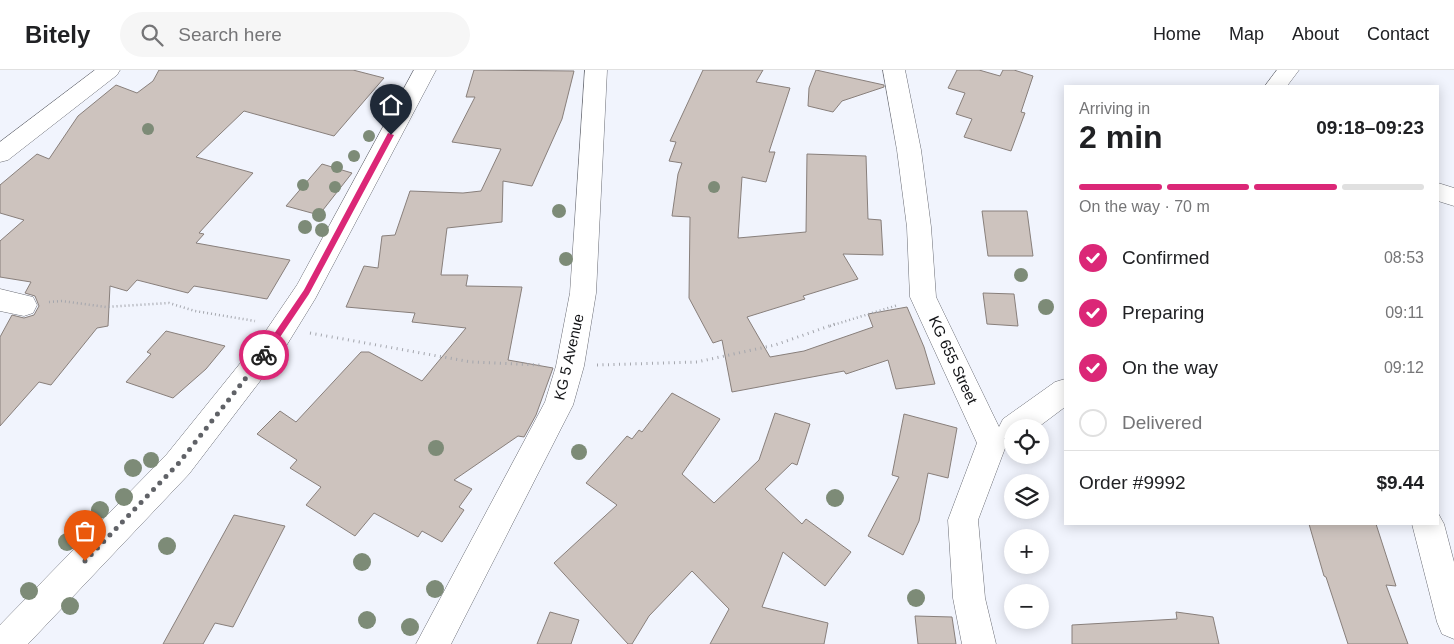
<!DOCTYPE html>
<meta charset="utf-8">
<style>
body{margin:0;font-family:Arial,sans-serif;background:#f6f6f6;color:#202124;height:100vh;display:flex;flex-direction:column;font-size:19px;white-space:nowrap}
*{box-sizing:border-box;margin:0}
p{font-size:16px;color:#757577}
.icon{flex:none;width:28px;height:28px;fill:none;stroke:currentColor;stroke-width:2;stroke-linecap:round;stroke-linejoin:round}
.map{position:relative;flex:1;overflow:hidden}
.sheet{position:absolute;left:1064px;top:15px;width:375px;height:440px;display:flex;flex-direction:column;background:#fff;border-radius:0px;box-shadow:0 2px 12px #0003}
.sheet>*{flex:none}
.tools{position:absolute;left:1004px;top:349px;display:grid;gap:10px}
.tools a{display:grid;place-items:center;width:45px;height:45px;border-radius:50%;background:#fff;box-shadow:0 2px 12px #0003;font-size:25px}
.pin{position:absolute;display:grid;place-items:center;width:42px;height:42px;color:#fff;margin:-51px -21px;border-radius:50% 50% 50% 0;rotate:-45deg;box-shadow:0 0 5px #0007}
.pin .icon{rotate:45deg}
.courier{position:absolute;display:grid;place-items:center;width:50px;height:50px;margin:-25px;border:4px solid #db2777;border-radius:50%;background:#fff;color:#222;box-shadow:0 1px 6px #0007}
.summary em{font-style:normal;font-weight:800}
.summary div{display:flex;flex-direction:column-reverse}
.summary{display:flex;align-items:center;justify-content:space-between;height:85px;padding:0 15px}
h1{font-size:32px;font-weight:800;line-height:38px}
.bar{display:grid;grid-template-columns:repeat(4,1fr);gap:8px 5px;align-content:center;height:60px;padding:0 15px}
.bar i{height:6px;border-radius:4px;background:#e0e0e0}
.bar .on{background:#db2777}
.bar p{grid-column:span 4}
.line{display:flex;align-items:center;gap:12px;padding:0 15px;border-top:1px solid #e0e0e0}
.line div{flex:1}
ol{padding:0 15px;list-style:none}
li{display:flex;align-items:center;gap:15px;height:55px}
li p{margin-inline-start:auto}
li .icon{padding:5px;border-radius:50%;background:#db2777;color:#fff;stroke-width:4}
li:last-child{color:#757577}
li i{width:28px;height:28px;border:2px solid #e0e0e0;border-radius:50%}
header{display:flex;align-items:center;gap:30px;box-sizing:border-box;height:70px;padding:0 25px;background:#fff;border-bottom:1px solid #e0e0e0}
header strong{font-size:24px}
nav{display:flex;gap:28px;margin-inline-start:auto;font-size:18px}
.search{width:350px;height:45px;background:#f6f6f6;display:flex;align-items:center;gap:12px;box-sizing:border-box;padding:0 18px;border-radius:28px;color:#757577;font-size:19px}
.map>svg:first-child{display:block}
.building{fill:#cdc3be;stroke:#887f7b}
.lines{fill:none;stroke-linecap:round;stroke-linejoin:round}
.minor-casing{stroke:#6b6d75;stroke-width:1}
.path-far1{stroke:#a4a6ad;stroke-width:2.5;stroke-dasharray:1 3;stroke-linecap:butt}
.path{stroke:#a4a6ad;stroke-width:3;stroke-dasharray:1 4.5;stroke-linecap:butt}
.minor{fill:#fff;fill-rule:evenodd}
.tree{fill:#7d8b77}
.route{fill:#db2777}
.done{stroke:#606267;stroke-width:5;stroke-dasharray:0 9}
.labels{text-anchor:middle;stroke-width:4;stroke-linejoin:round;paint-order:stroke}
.street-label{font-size:15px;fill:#121316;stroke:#fff}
</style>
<header>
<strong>Bitely</strong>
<div class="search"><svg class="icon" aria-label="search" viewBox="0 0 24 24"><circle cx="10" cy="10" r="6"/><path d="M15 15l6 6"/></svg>Search here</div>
<nav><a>Home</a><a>Map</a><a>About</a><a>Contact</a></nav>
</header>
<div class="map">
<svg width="1454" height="574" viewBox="0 0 1454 574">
<rect width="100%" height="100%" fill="#f1f4fd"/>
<g class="building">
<polygon points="159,0 353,0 384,8 334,66 244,41 196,87 253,103 199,163 204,164 196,173 290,190 267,229 194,216 188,223 137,210 127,221 110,216 108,256 97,258 51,315 39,312 0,356 0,267 12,245 24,248 34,245 39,236 35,226 25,223 31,212 0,207 0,171 24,150 0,143 0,115 37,84 49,89 78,46 116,15 137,23 153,11"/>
<polygon points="474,0 574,1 562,49 532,116 503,111 502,152 447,158 441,205 468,205 466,216 522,217 508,290 553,298 536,345 524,367 518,366 454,410 472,419 459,437 464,440 442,472 422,461 418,467 374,443 355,466 306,435 321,417 290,398 297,390 257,364 280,341 296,352 361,282 369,282 422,311 466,258 412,252 415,243 346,237 364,196 378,198 382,166 395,165 410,121 463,123 481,121 501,79 452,72 475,27 466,27"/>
<polygon points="703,0 763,0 756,12 790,18 769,82 775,82 766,112 742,107 738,168 806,162 807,84 866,86 868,149 881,150 883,185 843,184 858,209 803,226 805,229 747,247 770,287 804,281 873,257 868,244 907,237 924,277 935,314 896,319 888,290 846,304 844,301 732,322 722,270 713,273 689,228 690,147 672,146 678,104 682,93 669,91 676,72 670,71"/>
<polygon points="816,0 884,15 884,17 842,31 833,42 808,36 809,18"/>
<polygon points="957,0 979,0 1000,6 1003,0 1014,0 1033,6 1021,42 1025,43 1011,81 964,67 972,49 956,44 965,23 948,18"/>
<polygon points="322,94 352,103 319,145 286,136"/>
<polygon points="982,141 1027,141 1033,186 988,186"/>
<polygon points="983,223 1014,224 1018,256 987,254"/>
<polygon points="166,261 225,276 206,299 173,328 126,312 151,284 147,282"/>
<polygon points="672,323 720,349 682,404 714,433 759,390 775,343 810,354 797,395 792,393 765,419 802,454 806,449 851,482 825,516 783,482 762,537 828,553 824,574 710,574 729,539 692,501 649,546 632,574 628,574 554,493 617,435 586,413 627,366 632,369 639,360 642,362"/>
<polygon points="904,344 957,358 948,408 928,403 919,451 903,485 868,466 899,407 892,405"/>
<polygon points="234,445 285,456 233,557 215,553 203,574 163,574"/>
<polygon points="1309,454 1376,454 1396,516 1386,515 1408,574 1348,574 1326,507 1324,506"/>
<polygon points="550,542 579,550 571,574 537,574"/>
<polygon points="1176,542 1213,547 1219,574 1072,574 1072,555 1177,549"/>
<polygon points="915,546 952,547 956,574 918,574"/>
</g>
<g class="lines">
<defs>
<g id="minor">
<polygon points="95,0 120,0 117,5 8,90 0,92 0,72"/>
<polygon points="414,0 436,0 315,229 283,281 189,404 28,574 0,574 0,555 167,384 263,265 297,215"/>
<polygon points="585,0 607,0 596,223 584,296 573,335 451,574 416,574 545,332 556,296 570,223"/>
<polygon points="883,0 905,0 921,80 931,157 936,227 999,357 1003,349 1055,312 1065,309 1065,337 1037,358 1012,358 1012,371 1004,368 1007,373 978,450 985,528 996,574 962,574 953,528 948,450 977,373 910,227 907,157 897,80"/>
<polygon points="1277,0 1299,0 1287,16 1265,16"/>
<polygon points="1438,113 1454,118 1454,136 1438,131"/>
<polygon points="0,219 33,227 37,235 33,243 24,246 0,241"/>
<polygon points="1438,443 1444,454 1454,492 1454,569 1442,564 1437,552 1412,454 1438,454"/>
</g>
</defs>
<use href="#minor" class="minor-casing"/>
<g class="path-far1">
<polyline points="49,232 62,231 106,237 169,233 195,241 255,251"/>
<polyline points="830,256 898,235"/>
</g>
<g class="path">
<polyline points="310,263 471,292 541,295"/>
<polyline points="597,295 697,292 775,275 835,254"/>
</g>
<use href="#minor" class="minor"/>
</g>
<g class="tree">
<circle cx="148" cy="59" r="6"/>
<circle cx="369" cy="66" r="6"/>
<circle cx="354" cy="86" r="6"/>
<circle cx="337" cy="97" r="6"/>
<circle cx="303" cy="115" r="6"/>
<circle cx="335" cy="117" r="6"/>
<circle cx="714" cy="117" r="6"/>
<circle cx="559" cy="141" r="7"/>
<circle cx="319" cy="145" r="7"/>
<circle cx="305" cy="157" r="7"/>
<circle cx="322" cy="160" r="7"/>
<circle cx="566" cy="189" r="7"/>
<circle cx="1021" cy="205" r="7"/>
<circle cx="1046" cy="237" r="8"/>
<circle cx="436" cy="378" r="8"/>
<circle cx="579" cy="382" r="8"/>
<circle cx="151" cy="390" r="8"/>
<circle cx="133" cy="398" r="9"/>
<circle cx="124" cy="427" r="9"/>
<circle cx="835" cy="428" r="9"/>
<circle cx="100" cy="440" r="9"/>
<circle cx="89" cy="451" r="9"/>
<circle cx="67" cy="472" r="9"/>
<circle cx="167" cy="476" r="9"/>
<circle cx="362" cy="492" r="9"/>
<circle cx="435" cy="519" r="9"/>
<circle cx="29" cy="521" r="9"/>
<circle cx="916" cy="528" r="9"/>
<circle cx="70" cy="536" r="9"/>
<circle cx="367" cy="550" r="9"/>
<circle cx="410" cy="557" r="9"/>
</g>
<polygon class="route" points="388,63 394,65 309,224 266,288 261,288 261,283 304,220"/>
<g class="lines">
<polyline class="done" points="85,491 178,394 264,285"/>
</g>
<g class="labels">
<g class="street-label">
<text transform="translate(569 287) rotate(-77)" y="5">KG 5 Avenue</text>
<text transform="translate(953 290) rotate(65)" y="5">KG 655 Street</text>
</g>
</g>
</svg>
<div class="tools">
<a><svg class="icon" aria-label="locate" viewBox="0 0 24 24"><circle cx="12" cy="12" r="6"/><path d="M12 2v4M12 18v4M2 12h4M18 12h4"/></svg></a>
<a><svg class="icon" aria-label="layers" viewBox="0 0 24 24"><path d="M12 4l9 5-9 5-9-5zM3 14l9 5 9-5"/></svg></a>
<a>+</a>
<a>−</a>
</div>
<div class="pin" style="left:85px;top:491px;background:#ea580c"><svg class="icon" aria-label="bag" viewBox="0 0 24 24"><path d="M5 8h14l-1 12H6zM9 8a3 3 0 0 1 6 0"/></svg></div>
<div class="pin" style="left:391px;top:65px;background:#1f2937"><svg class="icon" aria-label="home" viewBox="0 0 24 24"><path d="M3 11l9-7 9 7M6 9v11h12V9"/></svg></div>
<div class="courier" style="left:264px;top:285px"><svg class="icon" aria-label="bike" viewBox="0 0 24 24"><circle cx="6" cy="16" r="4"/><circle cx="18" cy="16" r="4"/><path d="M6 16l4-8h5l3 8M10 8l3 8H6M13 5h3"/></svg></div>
<section class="sheet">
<div class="summary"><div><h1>2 min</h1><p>Arriving in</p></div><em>09:18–09:23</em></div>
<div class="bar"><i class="on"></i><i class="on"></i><i class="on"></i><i></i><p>On the way · 70 m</p></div>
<ol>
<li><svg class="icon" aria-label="check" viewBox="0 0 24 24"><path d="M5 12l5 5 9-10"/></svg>Confirmed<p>08:53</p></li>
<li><svg class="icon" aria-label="check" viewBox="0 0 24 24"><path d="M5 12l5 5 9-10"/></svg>Preparing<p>09:11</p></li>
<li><svg class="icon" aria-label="check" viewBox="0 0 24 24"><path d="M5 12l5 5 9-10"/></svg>On the way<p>09:12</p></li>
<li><i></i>Delivered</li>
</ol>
<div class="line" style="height:65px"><div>Order #9992</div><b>$9.44</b></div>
</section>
</div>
